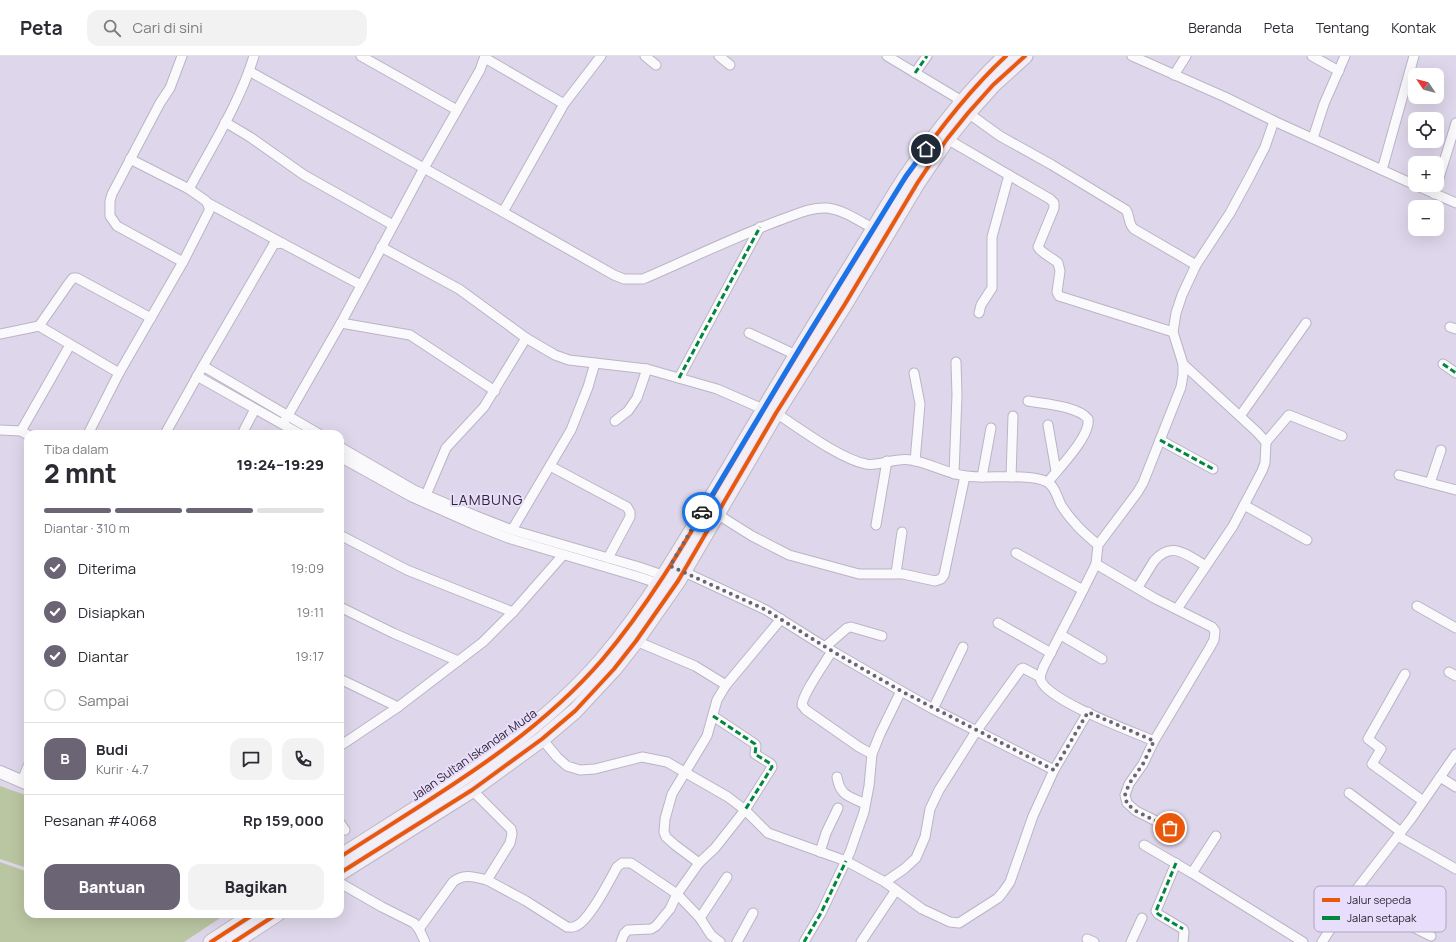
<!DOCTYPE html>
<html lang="id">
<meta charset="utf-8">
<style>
body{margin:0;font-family:Manrope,sans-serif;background:#f2f2f3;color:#2b2b33;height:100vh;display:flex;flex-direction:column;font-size:15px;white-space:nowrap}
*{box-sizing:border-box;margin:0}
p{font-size:13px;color:#7c7c81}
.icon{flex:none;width:22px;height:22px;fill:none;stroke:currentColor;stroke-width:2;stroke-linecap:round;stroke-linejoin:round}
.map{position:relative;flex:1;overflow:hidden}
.sheet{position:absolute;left:24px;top:374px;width:320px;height:488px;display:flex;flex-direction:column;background:#fff;border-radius:12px;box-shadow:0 4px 16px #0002}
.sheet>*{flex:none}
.needle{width:26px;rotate:305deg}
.controls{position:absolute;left:1408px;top:12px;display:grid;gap:8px}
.controls a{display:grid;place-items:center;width:36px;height:36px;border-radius:8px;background:#fff;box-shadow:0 4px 16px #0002;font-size:20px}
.pin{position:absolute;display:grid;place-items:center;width:34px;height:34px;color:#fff;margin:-17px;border:2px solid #fff;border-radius:50%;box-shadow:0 1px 4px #0007}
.courier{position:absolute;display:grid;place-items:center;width:40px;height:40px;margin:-20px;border:3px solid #1a73e8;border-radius:50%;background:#fff;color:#222;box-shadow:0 1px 5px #0007}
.head em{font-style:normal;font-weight:800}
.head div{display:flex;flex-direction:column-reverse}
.head{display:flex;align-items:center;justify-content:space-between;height:68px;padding:0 20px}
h1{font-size:26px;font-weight:800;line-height:30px}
.bar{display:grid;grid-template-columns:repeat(4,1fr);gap:6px 4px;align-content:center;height:48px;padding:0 20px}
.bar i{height:5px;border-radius:3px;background:#e1e1e2}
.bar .active{background:#6a6474}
.bar p{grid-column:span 4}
.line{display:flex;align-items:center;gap:10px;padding:0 20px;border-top:1px solid #e1e1e2}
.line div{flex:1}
.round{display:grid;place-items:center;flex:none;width:42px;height:42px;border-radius:12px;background:#f2f2f3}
ol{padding:0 20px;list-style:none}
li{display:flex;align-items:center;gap:12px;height:44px}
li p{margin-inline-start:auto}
li .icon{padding:4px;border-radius:50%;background:#6a6474;color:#fff;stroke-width:4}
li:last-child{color:#7c7c81}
li i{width:22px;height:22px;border:2px solid #e1e1e2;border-radius:50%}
.cta{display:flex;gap:8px;margin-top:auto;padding:8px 20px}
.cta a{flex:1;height:46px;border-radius:12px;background:#6a6474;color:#fff;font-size:16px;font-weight:800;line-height:46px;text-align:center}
.cta a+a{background:#f2f2f3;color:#2b2b33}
header{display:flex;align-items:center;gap:24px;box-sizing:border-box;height:56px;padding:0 20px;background:#fff;border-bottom:1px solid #e1e1e2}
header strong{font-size:19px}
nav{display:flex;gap:22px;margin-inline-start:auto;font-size:14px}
.search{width:280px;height:36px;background:#f2f2f3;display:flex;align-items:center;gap:10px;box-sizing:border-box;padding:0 14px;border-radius:12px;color:#7c7c81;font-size:15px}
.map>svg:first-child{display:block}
.green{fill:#bac5a2}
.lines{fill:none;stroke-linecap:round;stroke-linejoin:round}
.minor-casing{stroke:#bbb4c4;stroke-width:11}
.tertiary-casing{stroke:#bbb4c4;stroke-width:14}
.trunk-casing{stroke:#bcb6c5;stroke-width:17}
.minor{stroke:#faf9fc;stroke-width:9}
.tertiary{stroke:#faf9fc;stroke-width:12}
.trunk{stroke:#f2eef6;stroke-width:15}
.quiet{stroke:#00873e;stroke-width:3;stroke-dasharray:6 3;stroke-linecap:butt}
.cycleway-casing{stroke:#e8ddfa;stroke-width:6}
.cycleway{stroke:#e8590c;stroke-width:4}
.done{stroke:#6a6474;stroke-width:4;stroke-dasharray:0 7.2}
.route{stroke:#1a73e8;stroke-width:5}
.labels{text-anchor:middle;stroke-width:4;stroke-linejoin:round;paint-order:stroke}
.street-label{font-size:12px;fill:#2c2634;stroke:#e8ddfa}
.quarter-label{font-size:14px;letter-spacing:1px;fill:#2c2634;stroke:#e8ddfa}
.key{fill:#e8ddfa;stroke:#b0a6bf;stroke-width:1}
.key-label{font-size:11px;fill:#2c2634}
</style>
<header>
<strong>Peta</strong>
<div class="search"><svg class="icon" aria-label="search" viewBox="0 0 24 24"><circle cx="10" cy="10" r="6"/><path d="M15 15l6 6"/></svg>Cari di sini</div>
<nav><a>Beranda</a><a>Peta</a><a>Tentang</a><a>Kontak</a></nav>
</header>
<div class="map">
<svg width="1456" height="886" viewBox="0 0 1456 886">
<rect width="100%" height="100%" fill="#ded6ea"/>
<g class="green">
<polygon points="0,730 28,740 27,812 0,803"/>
<polygon points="0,806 28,816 28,858 226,858 184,886 0,886"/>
</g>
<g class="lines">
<defs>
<g id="minor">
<polyline points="182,0 170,32 160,47 112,138 110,145 110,160 117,170 183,206"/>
<polyline points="361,0 457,54"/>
<polyline points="645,0 656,9"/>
<polyline points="719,0 730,9"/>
<polyline points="887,0 962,45"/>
<polyline points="1132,0 1225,41 1274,65 1415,129"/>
<polyline points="1312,0 1339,15"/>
<polyline points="485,2 564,48"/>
<path d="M 249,15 L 503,156 L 614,219 L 624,223 L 643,223 C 690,203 736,180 783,163 C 797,158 812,151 827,152 C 844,154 859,165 874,173"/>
<polyline points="915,17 927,0"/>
<polyline points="1174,19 1186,0"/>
<path d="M 968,57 L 1000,80 L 1052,109 L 1126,154 C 1130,160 1128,168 1134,173 L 1196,209"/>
<polyline points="225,66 250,81 304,119 393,169"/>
<polyline points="1313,82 1324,48 1345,0"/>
<path d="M 947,83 L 1050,143 L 1054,147 L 1054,152 L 1038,191 C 1042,198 1052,201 1058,207 L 1060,215 L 1057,236 L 1059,240 L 1173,276"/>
<polyline points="1382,114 1414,0"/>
<polyline points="1415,129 1456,147"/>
<path d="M 189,133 C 212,90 240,46 254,0"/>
<polyline points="1434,138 1456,67"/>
<polyline points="208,147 282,187"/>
<polyline points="503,156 564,48 601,0"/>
<polyline points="381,191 459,233 526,282 555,299 569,304 647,313 717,333 763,353"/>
<polyline points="979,257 981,249 992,232 992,181 1009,119"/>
<polyline points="341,267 410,279 495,335"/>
<polyline points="39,270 119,317"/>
<polyline points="1450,271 1456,273"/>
<polyline points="749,277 796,299"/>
<polyline points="0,278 39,270 69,227 73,222 77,222 151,262"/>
<polyline points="1443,308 1456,317"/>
<polyline points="203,310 319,378"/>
<polyline points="914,317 920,348 915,405"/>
<polyline points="197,320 300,378"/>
<polyline points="679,322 760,171"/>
<path d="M 1028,345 C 1044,348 1078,350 1088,363 C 1091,380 1058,413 1048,426"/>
<path d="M 776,357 C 799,372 840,403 866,408 C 878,411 895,401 911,404 C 930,407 947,418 966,420 C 984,423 1033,417 1047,426 C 1055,430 1057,441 1061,449 C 1065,455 1069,461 1074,466 C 1080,474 1090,482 1098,489"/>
<polyline points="1240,360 1306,267"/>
<polyline points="615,365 628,355 637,342 647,313"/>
<polyline points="283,368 341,267 424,112 480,14 485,0"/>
<polyline points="1048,369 1056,415"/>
<polyline points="0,374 21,375 28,379"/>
<polyline points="21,375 70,289"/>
<polyline points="88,378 119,317 183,206 209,155 209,151 206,145 189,133 130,103"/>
<polyline points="165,378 203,310 274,188 282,187 361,229"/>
<polyline points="242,378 255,353"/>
<polyline points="1160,384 1213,413"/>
<polyline points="1266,386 1289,359 1342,380"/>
<polyline points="340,391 414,434 476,460 512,474 639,511 668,521"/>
<polyline points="340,401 412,441 473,468 508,482 636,520 663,529"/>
<polyline points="550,410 627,451 630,456 630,461 608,502"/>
<polyline points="954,418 957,339 956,306"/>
<polyline points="1399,419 1456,434"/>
<polyline points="982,421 991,372"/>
<polyline points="1011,421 1013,360"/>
<polyline points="1430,427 1441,394"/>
<polyline points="426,439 446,392 484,351 526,282"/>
<polyline points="1244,449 1307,484"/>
<polyline points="717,458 752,480 789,499 859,518 903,518 935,525 941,523 944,519 965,420"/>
<polyline points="876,469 887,405"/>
<polyline points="512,474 571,374 588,331 595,307"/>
<polyline points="340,479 407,514 513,556"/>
<polyline points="1016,497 1083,534"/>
<polyline points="1096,508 1154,542 1212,571 1215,575 1214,584 1209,593 1154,685 1143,708 1129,728 1125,739 1127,747 1136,755 1170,772"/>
<polyline points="680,514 766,554 825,591 901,635 933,653 1054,714"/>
<polyline points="896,517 902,476"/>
<path d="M 1138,531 L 1154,505 C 1172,484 1187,499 1206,510"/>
<polyline points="1417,550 1456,572"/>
<polyline points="340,551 393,577 458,605"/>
<polyline points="1177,553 1233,470 1262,415 1265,407 1266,386 1257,376 1183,308 1173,276 1176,257 1182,239 1196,209 1230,157 1249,122 1265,91 1274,65"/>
<polyline points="998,567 1051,597"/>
<polyline points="1061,579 1102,603"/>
<polyline points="636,585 695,610 726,629"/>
<polyline points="825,591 847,572 851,571 882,580"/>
<path d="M 832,595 C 825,607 803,637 802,649 L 806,654 L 859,691 L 872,698"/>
<polyline points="1449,616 1456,620"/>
<polyline points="1405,618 1368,683 1381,693 1372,708 1423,745"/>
<polyline points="340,623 398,651"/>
<polyline points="933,653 963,591"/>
<polyline points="542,683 557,701 567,710 580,714 595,713 642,701 667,706 728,741 745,754 768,777 846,805 885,826 922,853 950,866 959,867 998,842 1003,836 1010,826 1033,760 1054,714 1088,656"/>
<path d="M 1154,685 C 1131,675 1051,646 1041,625 C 1039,620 1042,615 1044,610 L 1077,546 L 1096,508 L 1098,489 L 1137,437 L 1143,427 L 1181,331 L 1183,319 L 1183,308"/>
<polyline points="340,690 398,651 483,586 513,556 563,499"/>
<path d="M 837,721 C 840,740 849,740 865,748"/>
<polyline points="1440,721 1456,731"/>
<polyline points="22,725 28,710"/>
<polyline points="1349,737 1401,776"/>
<polyline points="340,767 345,774"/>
<polyline points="1398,780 1456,813"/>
<polyline points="1144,789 1192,817 1303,886"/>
<polyline points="820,796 826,777 838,752"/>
<polyline points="699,807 675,789 666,781 664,776 665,763 672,738 707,680 717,644 726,629 781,563"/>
<polyline points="1176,807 1156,855 1158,858 1183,873 1184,876 1183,886"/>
<polyline points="1192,817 1216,780"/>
<path d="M 487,824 L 526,845 L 567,871 C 570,871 573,872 576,870 C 589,865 610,824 617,811 L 622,807 L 631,807 L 634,809 L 677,838 L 700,862 L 711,879 L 720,886"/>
<polyline points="885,826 904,813 916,802 925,781 930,753 939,734 977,674 1021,613 1023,612 1040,621"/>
<polyline points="340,827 382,851 414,867 419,873 425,886"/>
<polyline points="1356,834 1393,861 1431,880"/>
<polyline points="700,862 727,821"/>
<path d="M 419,873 L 453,826 C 464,817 474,821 487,824 L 510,787 L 512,778 L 511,773 L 472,734"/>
<polyline points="1087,883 1094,886"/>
<polyline points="621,886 624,878 628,874 651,873 656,870 670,853 677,838 699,807 715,792 745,754 772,711 771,708 755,698 756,690 755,688 713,660"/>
<polyline points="737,886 753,857"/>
<polyline points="804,886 821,857 850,796 864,756 869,730 872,698 880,678 901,635"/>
<polyline points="861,886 896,834"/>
<polyline points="1131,886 1142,862"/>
<polyline points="1322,886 1356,834 1411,763 1456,698"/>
</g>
<polyline id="tertiary" points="0,716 28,728"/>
<g id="trunk">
<path d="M 340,801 C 431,742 530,687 602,604 C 653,544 691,476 731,409 C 775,334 820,260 866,186 C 880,163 893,140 908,118 C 937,76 968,35 1006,0"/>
<polyline points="340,817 472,734 542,683 575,655 614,613 636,585 678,525 776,357 845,248 918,126 947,83 968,57 993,29 1025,0"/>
<polyline points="211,886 254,858"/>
<polyline points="234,886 277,858"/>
</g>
</defs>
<use href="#minor" class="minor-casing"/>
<use href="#tertiary" class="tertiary-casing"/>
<use href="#trunk" class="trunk-casing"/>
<use href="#minor" class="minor"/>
<use href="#tertiary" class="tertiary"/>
<use href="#trunk" class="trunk"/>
<g class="quiet">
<polyline points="915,17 927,0"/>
<polyline points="1443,308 1456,317"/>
<polyline points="679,322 760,171"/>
<polyline points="1160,384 1213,413"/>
<polyline points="713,660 755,688 756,690 755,698 771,708 772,711 745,754"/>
<polyline points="1176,807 1156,855 1158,858 1183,873"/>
<polyline points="804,886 821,857 846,805"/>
</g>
<defs>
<g id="cycleway">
<path d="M 340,801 C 431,742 530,687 602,604 C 653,544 691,476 731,409 C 775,334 820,260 866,186 C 880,163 893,140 908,118 C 937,76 968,35 1006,0"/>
<polyline points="340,817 472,734 542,683 575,655 614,613 636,585 678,525 776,357 845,248 918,126 947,83 968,57 993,29 1025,0"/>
<polyline points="211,886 254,858"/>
<polyline points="234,886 277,858"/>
</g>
</defs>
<use href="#cycleway" class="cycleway-casing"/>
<use href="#cycleway" class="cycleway"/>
</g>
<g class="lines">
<polyline class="done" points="702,456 670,510 766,554 832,595 901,635 1054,714 1088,656 1154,685 1143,708 1129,728 1125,739 1127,748 1136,755 1170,772"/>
<polyline class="route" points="702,456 803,287 906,120 926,93"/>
</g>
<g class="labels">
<g class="street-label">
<text transform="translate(474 699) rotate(-35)" y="4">Jalan Sultan Iskandar Muda</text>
</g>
<g class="quarter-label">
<text x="487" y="449">LAMBUNG</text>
</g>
</g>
<rect x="1314" y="830" width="132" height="46" rx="6" class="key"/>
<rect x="1322" y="842" width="18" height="4" fill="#e8590c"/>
<rect x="1322" y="860" width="18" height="4" fill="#00873e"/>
<g class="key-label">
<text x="1347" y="848">Jalur sepeda</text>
<text x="1347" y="866">Jalan setapak</text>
</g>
</svg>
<div class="controls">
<a><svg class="needle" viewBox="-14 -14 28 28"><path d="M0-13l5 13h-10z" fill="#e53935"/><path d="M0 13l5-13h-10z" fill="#7c7c81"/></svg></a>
<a><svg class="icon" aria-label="locate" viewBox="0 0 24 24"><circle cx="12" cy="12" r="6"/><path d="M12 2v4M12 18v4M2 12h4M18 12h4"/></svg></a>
<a>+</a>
<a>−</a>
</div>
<div class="pin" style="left:1170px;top:772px;background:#ea580c"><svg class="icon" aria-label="bag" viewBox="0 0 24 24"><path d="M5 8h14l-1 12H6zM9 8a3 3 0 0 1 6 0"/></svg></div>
<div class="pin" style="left:926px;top:93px;background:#1f2937"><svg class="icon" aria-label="home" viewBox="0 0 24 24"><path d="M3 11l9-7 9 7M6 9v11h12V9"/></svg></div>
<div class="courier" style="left:702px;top:456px"><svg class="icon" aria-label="car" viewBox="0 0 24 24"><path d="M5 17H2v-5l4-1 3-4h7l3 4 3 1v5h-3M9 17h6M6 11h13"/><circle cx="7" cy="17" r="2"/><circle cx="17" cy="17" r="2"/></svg></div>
<section class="sheet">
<div class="head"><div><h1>2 mnt</h1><p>Tiba dalam</p></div><em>19:24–19:29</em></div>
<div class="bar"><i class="active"></i><i class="active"></i><i class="active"></i><i></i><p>Diantar · 310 m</p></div>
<ol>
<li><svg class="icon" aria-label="check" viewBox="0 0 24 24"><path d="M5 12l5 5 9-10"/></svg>Diterima<p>19:09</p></li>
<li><svg class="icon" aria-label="check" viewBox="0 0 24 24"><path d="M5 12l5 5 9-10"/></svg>Disiapkan<p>19:11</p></li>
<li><svg class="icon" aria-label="check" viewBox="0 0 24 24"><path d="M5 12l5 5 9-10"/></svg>Diantar<p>19:17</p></li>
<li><i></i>Sampai</li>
</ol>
<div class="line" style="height:72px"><b class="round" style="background:#6a6474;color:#fff">B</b><div><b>Budi</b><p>Kurir · 4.7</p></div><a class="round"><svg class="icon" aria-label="chat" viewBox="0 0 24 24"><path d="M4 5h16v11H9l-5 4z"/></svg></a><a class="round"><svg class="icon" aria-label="phone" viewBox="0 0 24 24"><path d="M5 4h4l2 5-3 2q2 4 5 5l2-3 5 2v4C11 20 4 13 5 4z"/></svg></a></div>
<div class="line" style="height:52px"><div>Pesanan #4068</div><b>Rp 159,000</b></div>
<div class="cta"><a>Bantuan</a><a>Bagikan</a></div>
</section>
</div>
